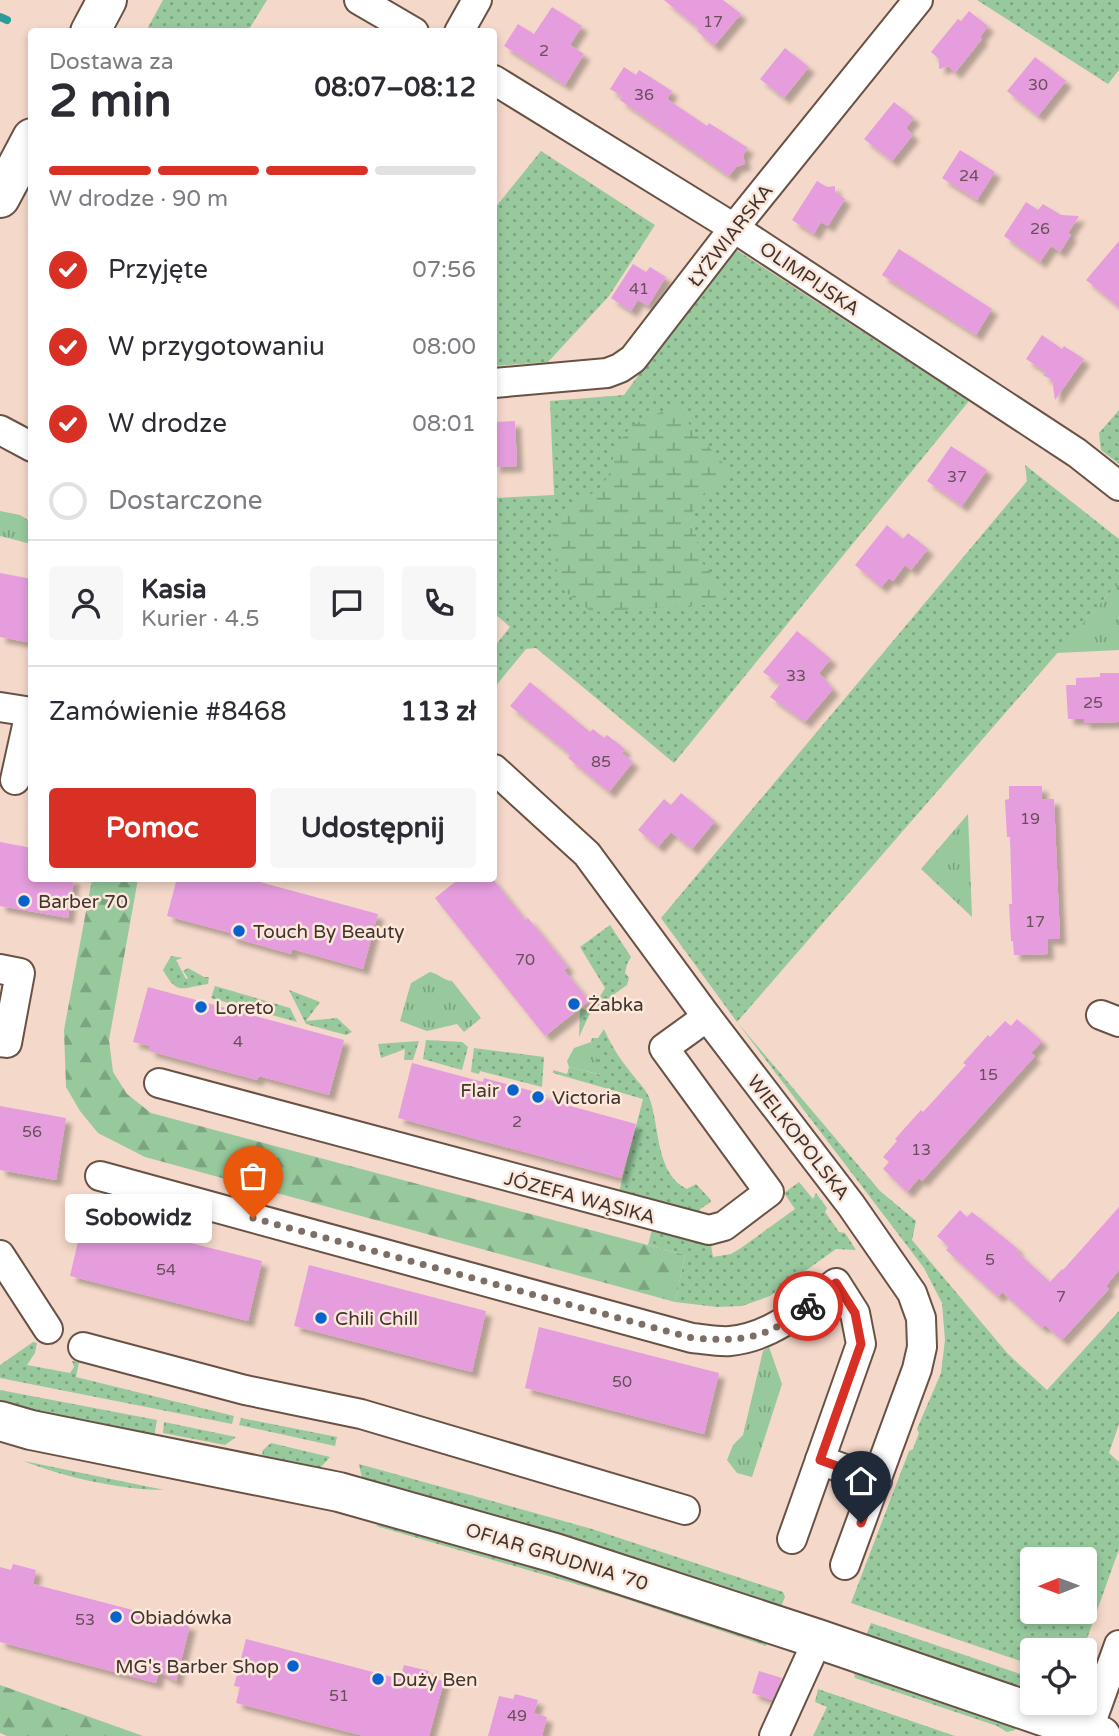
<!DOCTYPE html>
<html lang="pl">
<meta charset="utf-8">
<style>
body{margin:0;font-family:"Varela Round",sans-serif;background:#f7f7f7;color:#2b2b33;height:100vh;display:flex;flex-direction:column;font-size:26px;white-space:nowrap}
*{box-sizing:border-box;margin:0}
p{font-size:23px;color:#7c7c81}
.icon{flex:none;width:38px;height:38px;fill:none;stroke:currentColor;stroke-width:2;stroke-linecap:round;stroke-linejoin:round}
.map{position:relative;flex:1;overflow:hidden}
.side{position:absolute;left:28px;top:28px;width:469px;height:854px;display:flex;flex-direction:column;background:#fff;border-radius:7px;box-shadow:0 4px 10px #0003}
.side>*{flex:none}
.needle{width:46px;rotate:269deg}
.tools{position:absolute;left:1020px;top:1547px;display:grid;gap:14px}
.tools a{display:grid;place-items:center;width:77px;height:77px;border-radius:7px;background:#fff;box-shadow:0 4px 10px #0003;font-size:35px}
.pin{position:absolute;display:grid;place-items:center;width:60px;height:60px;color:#fff;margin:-72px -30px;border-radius:50% 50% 50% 0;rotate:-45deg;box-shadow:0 0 7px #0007}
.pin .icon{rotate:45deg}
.courier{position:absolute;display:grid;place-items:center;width:70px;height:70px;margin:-35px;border:5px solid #d93025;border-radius:50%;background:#fff;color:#222;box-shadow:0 2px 9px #0007}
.bubble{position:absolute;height:49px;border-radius:7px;background:#fff;box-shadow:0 4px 10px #0003;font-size:23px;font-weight:700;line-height:49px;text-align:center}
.head em{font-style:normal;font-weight:700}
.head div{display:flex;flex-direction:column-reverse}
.head{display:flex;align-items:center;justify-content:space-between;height:119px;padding:0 21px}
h1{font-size:46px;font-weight:700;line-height:52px}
.bar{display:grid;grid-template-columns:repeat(4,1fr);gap:10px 7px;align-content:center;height:84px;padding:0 21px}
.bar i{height:9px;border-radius:5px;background:#e1e1e2}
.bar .on{background:#d93025}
.bar p{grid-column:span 4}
.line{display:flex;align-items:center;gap:18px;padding:0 21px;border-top:2px solid #e1e1e2}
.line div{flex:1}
.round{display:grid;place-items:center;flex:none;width:74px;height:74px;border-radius:7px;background:#f7f7f7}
ol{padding:0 21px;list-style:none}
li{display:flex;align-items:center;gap:21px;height:77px}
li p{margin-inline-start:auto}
li .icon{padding:7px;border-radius:50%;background:#d93025;color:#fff;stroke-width:4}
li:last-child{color:#7c7c81}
li i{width:38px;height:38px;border:4px solid #e1e1e2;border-radius:50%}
.cta{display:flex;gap:14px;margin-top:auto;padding:14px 21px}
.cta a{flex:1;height:80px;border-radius:7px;background:#d93025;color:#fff;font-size:28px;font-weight:700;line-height:80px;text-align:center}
.cta a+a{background:#f7f7f7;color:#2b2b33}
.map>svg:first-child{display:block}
.grass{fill:url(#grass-dots);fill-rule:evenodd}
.forest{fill:url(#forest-firs)}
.wetland{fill:url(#wetland-marsh)}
.park{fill:url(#park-tufts)}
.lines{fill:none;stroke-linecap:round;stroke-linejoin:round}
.stream{stroke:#2d9a9c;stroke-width:8}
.building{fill:#e59ddd;filter:url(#shadow)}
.street-casing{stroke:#695245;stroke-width:32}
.secondary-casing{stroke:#695245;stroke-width:42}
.street{stroke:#fff;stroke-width:28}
.secondary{stroke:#fff;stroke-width:38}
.done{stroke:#7f6e65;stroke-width:7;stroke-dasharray:0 12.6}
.route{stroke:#d93025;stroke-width:9}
.poi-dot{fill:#0663cc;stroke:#fde6da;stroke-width:2.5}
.labels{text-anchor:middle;stroke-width:5;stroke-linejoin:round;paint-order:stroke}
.number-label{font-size:16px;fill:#694f5a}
.street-label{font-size:19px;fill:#40352f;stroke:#fde6da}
.poi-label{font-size:19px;fill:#40352f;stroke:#fde6da;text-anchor:start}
</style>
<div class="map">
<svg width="1119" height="1736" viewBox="0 0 1119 1736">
<defs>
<pattern id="grass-dots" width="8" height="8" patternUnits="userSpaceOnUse" patternTransform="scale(1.75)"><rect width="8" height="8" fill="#97c99d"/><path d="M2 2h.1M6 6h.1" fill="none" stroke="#7da480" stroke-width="1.8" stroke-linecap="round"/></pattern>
<pattern id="forest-firs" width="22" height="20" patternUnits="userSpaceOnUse" patternTransform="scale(1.75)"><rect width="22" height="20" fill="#97c99d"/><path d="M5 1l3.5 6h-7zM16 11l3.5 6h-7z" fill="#7da480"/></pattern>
<pattern id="wetland-marsh" width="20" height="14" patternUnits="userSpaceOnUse" patternTransform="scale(1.75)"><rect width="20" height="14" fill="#97c99d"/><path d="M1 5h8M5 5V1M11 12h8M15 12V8" fill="none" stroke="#7da480"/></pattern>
<pattern id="park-tufts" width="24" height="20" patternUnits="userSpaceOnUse" patternTransform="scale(1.75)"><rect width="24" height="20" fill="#97c99d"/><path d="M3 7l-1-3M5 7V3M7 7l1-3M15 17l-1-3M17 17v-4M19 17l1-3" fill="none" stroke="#7da480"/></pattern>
<filter id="shadow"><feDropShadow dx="6" dy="6" stdDeviation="2" flood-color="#0004"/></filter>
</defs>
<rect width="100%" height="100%" fill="#f4d8c9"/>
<g class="grass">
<polygon points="163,0 267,0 248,31 146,31"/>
<polygon points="977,0 1119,0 1119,70 1108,84"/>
<polygon points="541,151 655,225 609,296 548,362 494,366 494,209"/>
<polygon points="732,247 969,401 674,763 536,648 526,649 494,688 494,647 510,627 494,613 494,498 554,495 550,401 624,395"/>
<polygon points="1119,410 1119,464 1101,450 1099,433"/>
<path d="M 1025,465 L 1119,539 L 1119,582 L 737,1022 L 880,1191 L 916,1221 L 912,1240 L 1008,1354 L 1047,1390 L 1119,1311 L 1119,1424 L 1109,1453 L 1119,1462 L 1119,1549 L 1083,1650 L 1032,1650 L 1032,1665 L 851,1603 L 909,1451 L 913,1449 L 919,1433 L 917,1429 L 941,1373 L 945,1340 L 942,1303 L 924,1268 L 737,1022 L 661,918 L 1027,481 ZM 1032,1559 L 1085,1559 L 1085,1612 L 1032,1612 Z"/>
<polygon points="610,925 631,957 627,964 625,973 629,978 627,985 591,1011 579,1037 580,1010 582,1008 585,1010 596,1003 605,988 580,947"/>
<path d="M 171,956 L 183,958 L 176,960 L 186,979 L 188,978 L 183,971 L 188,968 L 204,977 L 209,977 L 208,984 C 180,988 178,996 163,970 Z"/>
<polygon points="215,986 290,1008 297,1022 211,998"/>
<polygon points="289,990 320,1002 306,1021 337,1018 352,1032 346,1035 306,1024"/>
<path d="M 604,1029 C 612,1048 623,1063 636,1079 C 640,1084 646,1090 649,1097 C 660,1125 655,1174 687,1189 L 696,1184 L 710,1199 L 711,1202 L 700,1209 L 699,1217 L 619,1192 L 643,1099 L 553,1073 L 553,1070 L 567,1074 L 569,1067 L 601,1075 L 591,1042 L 592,1038 L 598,1038 Z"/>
<polygon points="426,1040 462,1042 468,1047 462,1070 423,1059"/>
<polygon points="419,1041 413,1060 404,1060 405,1049 381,1058 378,1044"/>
<polygon points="474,1048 544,1057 542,1087 480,1071 479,1074 471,1072"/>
<polygon points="799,1182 813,1199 816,1193 827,1208 825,1212 839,1232 845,1233 856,1250 836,1249 770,1296 742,1306 717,1307 675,1302 685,1255 648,1245 653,1226 710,1239 713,1257 731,1254 741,1248 795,1209 784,1193"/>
<polygon points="33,1342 37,1343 35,1353 27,1365 70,1373 74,1367 72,1361 79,1362 76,1377 234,1416 232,1424 0,1378 0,1365"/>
<polygon points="0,1390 157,1420 154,1437 13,1409 0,1404"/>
<polygon points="241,1418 337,1437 335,1446 239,1425"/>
<polygon points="164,1422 236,1437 225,1445 163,1433"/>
<polygon points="271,1443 330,1457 321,1467 305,1468 262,1455 263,1450"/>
<path d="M 24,1461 L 164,1490 C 122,1490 62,1477 24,1461 Z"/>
<polygon points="359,1464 592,1529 783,1592 785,1597 780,1609 369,1483 362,1478"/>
<polygon points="387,1521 769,1639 766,1646 617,1596 376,1526"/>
<polygon points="871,1623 1032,1678 1028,1694 865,1638"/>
<polygon points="854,1672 1017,1725 1015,1730 1007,1732 997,1726 855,1678"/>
<polygon points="818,1689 955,1736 813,1736 827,1707 815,1702"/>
</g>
<g class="forest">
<polygon points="92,879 138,879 109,1040 113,1072 127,1094 151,1113 685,1255 675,1302 145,1157 98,1133 80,1111 66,1087 64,1030"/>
<polygon points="0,1685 143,1736 7,1736 0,1733"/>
</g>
<polygon class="wetland" points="676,405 692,428 730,471 717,485 703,494 692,513 701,561 727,595 719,604 592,612 558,586 552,527 568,504 600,490 612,468 614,449 632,425"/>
<g class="park">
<polygon points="0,511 20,515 31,522 31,544 0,536"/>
<polygon points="1119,582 1119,650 1057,653"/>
<polygon points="968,814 972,917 921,869"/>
<path d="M 430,972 C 439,974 443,980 452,981 L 481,1018 L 464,1032 L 457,1024 L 427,1031 L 400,1021 L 411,983 Z"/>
<polygon points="591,1042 602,1075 569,1067 567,1061 574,1048"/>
<polygon points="769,1347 782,1384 752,1477 737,1473 727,1460 733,1445 743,1435 763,1351"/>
</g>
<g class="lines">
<polyline class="stream" points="0,17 7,20"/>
</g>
<g class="building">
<polygon points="664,0 723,0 741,14 714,46 697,31 699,29"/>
<polygon points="552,7 582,26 570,45 584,54 565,85 504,46 518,24 534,34"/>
<polygon points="969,11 988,26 980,37 982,39 955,73 948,66 939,69 939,59 931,52 958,19 961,21"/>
<polygon points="785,48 809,67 784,98 760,79"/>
<polygon points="1035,57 1066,81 1038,116 1007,91"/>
<polygon points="624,67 636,75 639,70 672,91 667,99 707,126 709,123 748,148 743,155 745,164 736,167 729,176 620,100 622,96 610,89"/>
<polygon points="894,102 914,118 906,128 913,135 892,161 864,139"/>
<polygon points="960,150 995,172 977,200 942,178"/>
<polygon points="817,181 827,187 835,186 835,192 845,199 828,226 821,222 814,234 792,220"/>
<polygon points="1026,202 1038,210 1043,204 1061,215 1079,216 1068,233 1071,235 1060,252 1051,246 1040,262 1004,236"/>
<polygon points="1119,241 1119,307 1086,280"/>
<polygon points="899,249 992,309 976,335 882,275"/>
<polygon points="633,264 646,272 650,267 666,277 648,306 638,300 631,311 611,298"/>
<polygon points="1042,335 1062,349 1064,346 1084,359 1055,400 1052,380 1043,375 1046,372 1026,359"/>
<polygon points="515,421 517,466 494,467 494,422"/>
<polygon points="951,446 987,470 962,506 927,481"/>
<polygon points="887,525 903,539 908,533 928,549 911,570 905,565 893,581 889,578 881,587 855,565"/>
<polygon points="0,573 32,579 32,643 0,637"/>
<polygon points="797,631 831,659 819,673 833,689 805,722 770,697 780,684 763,672"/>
<polygon points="1100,673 1119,673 1119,722 1084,723 1084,719 1068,719 1066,685 1076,685 1076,678 1100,677"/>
<polygon points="530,682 590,732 593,729 604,738 607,735 625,749 622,753 633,762 609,792 568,758 571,755 510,706"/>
<polygon points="1009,786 1042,786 1042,799 1054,799 1060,939 1047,939 1048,954 1014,955 1013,941 1011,941 1009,904 1012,904 1010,837 1007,837 1005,800 1009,799"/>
<polygon points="681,793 715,821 692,849 671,832 658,847 638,830 664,799 671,805"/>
<polygon points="0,842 32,848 32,878 74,878 68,918 0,906"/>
<polygon points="177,878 245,878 378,914 363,969 292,949 291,954 230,937 231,933 167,916"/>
<polygon points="460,878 492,878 525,920 528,918 568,967 564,970 589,1001 545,1036 435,898"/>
<polygon points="148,987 344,1040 329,1095 259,1076 257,1080 149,1051 150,1046 133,1042"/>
<polygon points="1017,1019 1042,1041 1031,1053 1035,1056 922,1181 919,1178 907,1192 883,1169 889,1162 883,1157 897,1141 895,1139 921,1110 923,1112 966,1065 963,1063 988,1035 990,1037 1005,1021 1011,1026"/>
<polygon points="412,1063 483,1082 484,1078 547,1095 545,1099 636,1124 621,1178 398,1118"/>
<polygon points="0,1106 66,1118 56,1180 0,1170"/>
<polygon points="1119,1207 1119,1270 1106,1286 1109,1289 1062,1340 1045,1325 1042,1328 1002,1292 998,1297 946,1250 949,1247 937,1236 960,1210 967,1217 972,1212 1018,1249 1016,1251 1050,1282 1062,1269 1063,1270"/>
<polygon points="84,1216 262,1261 248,1321 70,1276"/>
<polygon points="309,1265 486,1311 472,1372 294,1326"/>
<polygon points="539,1327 719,1373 704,1434 525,1388"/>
<polygon points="13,1564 36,1570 33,1584 190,1625 176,1681 159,1672 156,1683 0,1642 0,1567 11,1570"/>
<polygon points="246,1639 400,1679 404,1665 429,1671 427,1677 444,1681 429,1736 364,1736 236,1703 240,1687 234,1686"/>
<polygon points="759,1671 782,1678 772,1700 752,1693"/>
<polygon points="515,1694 538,1700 534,1713 547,1717 542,1736 488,1736 499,1696 513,1699"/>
</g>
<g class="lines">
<defs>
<g id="street">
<polyline points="359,0 414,32"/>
<polyline points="459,32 477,0"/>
<polyline points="494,80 734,228 1077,453 1119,486"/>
<polyline points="494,383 607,373 620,368 633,359 734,228 918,0"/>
<polyline points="0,430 32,447"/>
<polyline points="0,707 32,712"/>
<polyline points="494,769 587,854 707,1017 851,1205 912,1293 921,1318 922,1347 917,1369 845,1565"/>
<polyline points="15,780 30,712"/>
<polyline points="0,969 20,973 7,1043 0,1042"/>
<polyline points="1101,1015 1119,1022"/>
<polyline points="159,1083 709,1230 724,1226 769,1192 664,1048 707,1017"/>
<path d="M 100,1176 L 692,1338 C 704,1339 718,1342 730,1341 C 772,1337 805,1308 836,1283 L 855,1313 L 861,1344 L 820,1460 L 877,1481"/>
<polyline points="0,1255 48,1329"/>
<polyline points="83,1347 245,1390 361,1414 685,1510"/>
<polyline points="792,1539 820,1460"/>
<polyline points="1088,1731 1119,1645"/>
<polyline points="774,1736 818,1639"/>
</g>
<g id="secondary">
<polyline points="90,32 107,0"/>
<polyline points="0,198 32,138"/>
<polyline points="0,1421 31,1430 339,1492 555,1553 818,1639 1101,1736"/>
</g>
</defs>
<use href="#street" class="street-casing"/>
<use href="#secondary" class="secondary-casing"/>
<use href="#street" class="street"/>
<use href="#secondary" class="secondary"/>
</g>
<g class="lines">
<path class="done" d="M 253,1218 L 692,1338 C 742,1342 767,1339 808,1306"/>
<polyline class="route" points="808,1306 836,1283 855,1313 861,1344 820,1460 877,1480 861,1523"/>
</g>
<g class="poi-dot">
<circle cx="24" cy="901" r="7"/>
<circle cx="239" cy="931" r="7"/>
<circle cx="574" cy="1004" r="7"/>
<circle cx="201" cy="1007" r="7"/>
<circle cx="513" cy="1090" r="7"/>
<circle cx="538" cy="1097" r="7"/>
<circle cx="321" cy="1318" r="7"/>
<circle cx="116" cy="1617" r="7"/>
<circle cx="293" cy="1666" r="7"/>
<circle cx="378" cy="1679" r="7"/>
</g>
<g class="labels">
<g class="number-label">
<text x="713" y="27">17</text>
<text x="544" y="56">2</text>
<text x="1038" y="90">30</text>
<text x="644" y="100">36</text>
<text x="969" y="181">24</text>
<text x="1040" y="234">26</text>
<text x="639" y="294">41</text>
<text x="957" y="482">37</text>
<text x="796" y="681">33</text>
<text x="1093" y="708">25</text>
<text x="601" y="767">85</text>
<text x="1030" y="824">19</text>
<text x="1035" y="927">17</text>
<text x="525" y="965">70</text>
<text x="238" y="1047">4</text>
<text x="988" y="1080">15</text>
<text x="517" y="1127">2</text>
<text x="32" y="1137">56</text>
<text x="921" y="1155">13</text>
<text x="990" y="1265">5</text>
<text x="166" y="1275">54</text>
<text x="1061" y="1302">7</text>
<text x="622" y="1387">50</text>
<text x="85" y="1625">53</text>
<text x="339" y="1701">51</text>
<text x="517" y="1721">49</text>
</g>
<g class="street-label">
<text transform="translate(730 235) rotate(-52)" y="7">ŁYŻWIARSKA</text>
<text transform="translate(810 278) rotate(34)" y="7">OLIMPIJSKA</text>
<text transform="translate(799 1137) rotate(52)" y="7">WIELKOPOLSKA</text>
<text transform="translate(580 1197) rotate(15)" y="7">JÓZEFA WĄSIKA</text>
<text transform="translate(557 1556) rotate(17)" y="7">OFIAR GRUDNIA '70</text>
</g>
<g class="poi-label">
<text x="38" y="908">Barber 70</text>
<text x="253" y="938">Touch By Beauty</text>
<text x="588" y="1011">Żabka</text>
<text x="215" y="1014">Loreto</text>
<text x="499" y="1097" text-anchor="end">Flair</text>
<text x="552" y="1104">Victoria</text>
<text x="335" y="1325">Chili Chill</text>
<text x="130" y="1624">Obiadówka</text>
<text x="279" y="1673" text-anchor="end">MG's Barber Shop</text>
<text x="392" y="1686">Duży Ben</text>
</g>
</g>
</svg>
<div class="tools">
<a><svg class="needle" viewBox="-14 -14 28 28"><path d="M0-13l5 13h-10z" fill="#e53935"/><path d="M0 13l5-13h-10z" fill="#7c7c81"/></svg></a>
<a><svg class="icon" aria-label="locate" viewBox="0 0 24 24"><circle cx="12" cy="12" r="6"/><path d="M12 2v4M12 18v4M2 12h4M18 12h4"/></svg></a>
</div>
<div class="pin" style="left:253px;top:1218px;background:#ea580c"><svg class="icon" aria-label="bag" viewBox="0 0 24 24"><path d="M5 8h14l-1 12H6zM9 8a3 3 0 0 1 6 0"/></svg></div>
<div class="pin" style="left:861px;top:1523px;background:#1f2937"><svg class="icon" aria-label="home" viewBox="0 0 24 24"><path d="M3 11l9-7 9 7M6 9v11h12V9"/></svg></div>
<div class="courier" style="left:808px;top:1306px"><svg class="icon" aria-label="bike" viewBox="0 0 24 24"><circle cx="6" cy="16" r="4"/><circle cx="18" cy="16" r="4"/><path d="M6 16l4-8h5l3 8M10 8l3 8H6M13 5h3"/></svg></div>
<div class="bubble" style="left:65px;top:1194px;width:147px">Sobowidz</div>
<section class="side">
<div class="head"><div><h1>2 min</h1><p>Dostawa za</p></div><em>08:07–08:12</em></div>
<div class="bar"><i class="on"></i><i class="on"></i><i class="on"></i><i></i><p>W drodze · 90 m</p></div>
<ol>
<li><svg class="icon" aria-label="check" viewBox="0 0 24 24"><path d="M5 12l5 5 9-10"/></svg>Przyjęte<p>07:56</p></li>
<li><svg class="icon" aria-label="check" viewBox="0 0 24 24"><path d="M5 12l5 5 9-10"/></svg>W przygotowaniu<p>08:00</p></li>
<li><svg class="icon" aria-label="check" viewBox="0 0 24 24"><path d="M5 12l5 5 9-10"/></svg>W drodze<p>08:01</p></li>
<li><i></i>Dostarczone</li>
</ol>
<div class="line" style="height:126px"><a class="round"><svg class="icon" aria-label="person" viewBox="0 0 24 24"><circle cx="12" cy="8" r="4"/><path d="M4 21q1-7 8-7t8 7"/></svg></a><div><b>Kasia</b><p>Kurier · 4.5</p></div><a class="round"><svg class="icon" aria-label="chat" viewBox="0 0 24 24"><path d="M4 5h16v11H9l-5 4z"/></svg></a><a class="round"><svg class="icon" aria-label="phone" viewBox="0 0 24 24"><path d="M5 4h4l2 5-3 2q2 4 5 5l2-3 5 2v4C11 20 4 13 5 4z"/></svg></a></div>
<div class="line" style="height:91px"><div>Zamówienie #8468</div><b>113 zł</b></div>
<div class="cta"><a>Pomoc</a><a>Udostępnij</a></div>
</section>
</div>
